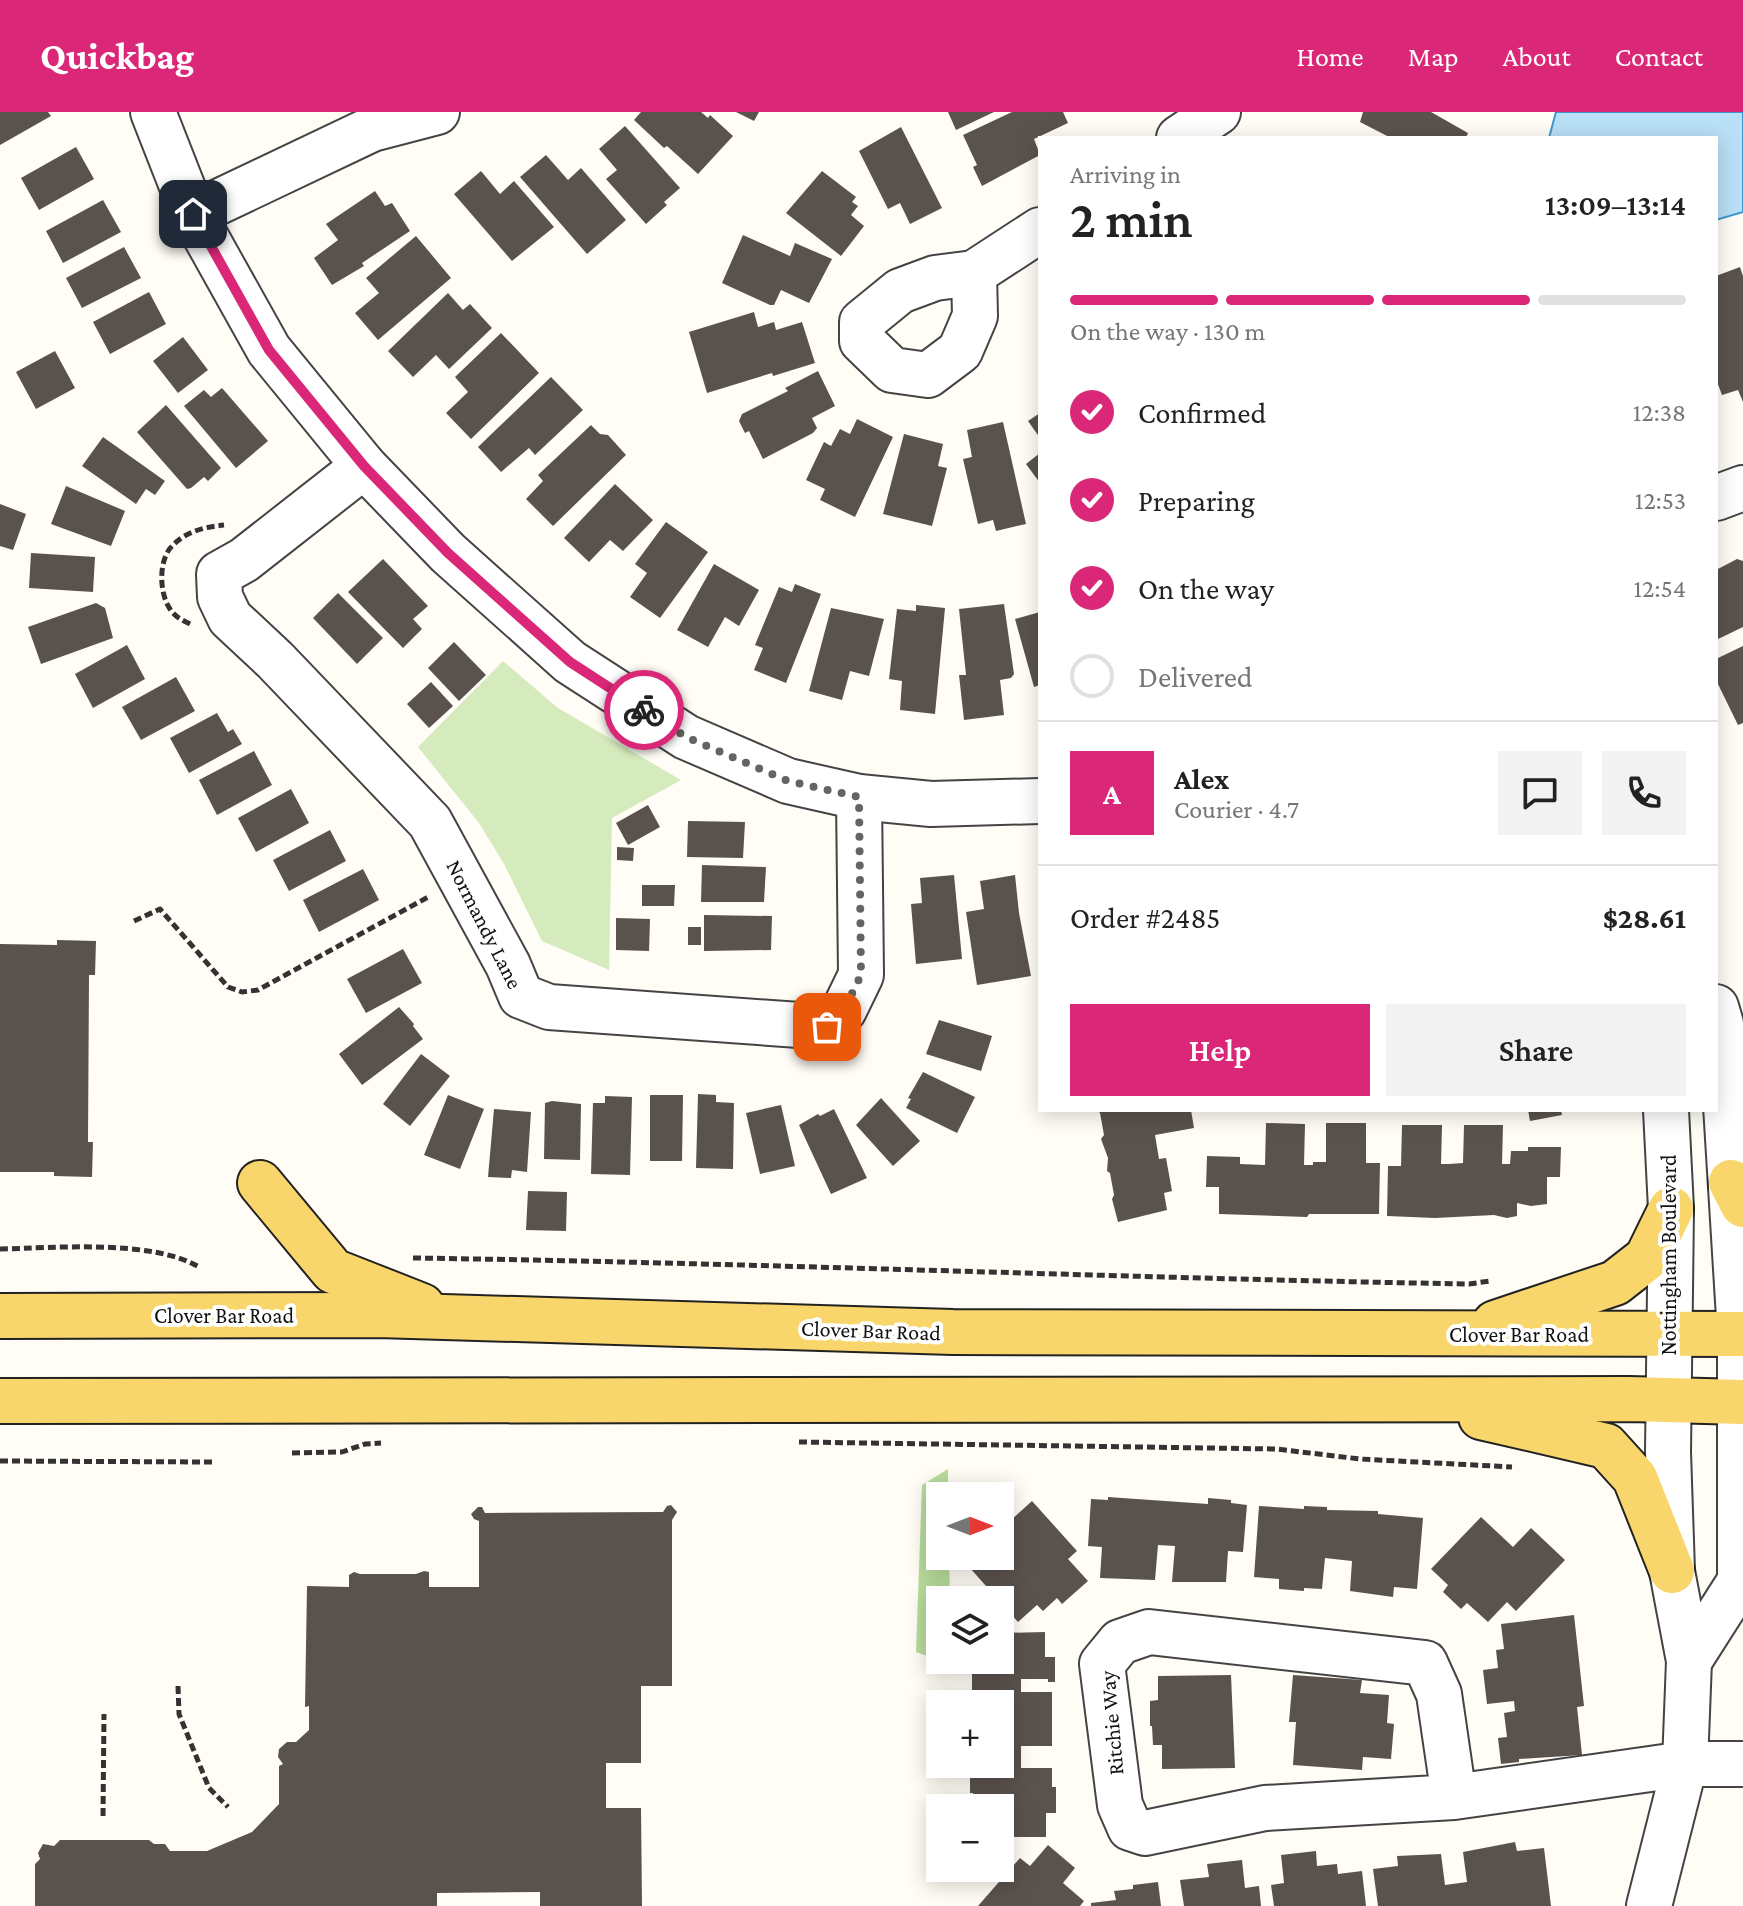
<!DOCTYPE html>
<meta charset="utf-8">
<style>
body{margin:0;font-family:"Crimson Pro",serif;background:#f2f2f2;color:#222;height:100vh;display:flex;flex-direction:column;font-size:30px;white-space:nowrap}
*{box-sizing:border-box;margin:0}
p{font-size:26px;color:#767676}
.icon{flex:none;width:44px;height:44px;fill:none;stroke:currentColor;stroke-width:2;stroke-linecap:round;stroke-linejoin:round}
.map{position:relative;flex:1;overflow:hidden}
.details{position:absolute;left:1038px;top:24px;width:680px;height:976px;display:flex;flex-direction:column;background:#fff;border-radius:0px;box-shadow:0 4px 20px #0003}
.details>*{flex:none}
.needle{width:52px;rotate:90deg}
.buttons{position:absolute;left:926px;top:1370px;display:grid;gap:16px}
.buttons a{display:grid;place-items:center;width:88px;height:88px;border-radius:0px;background:#fff;box-shadow:0 4px 20px #0003;font-size:40px}
.pin{position:absolute;display:grid;place-items:center;width:68px;height:68px;color:#fff;margin:-34px;border-radius:16px;box-shadow:0 4px 12px #0006}
.courier{position:absolute;display:grid;place-items:center;width:80px;height:80px;margin:-40px;border:6px solid #db2777;border-radius:50%;background:#fff;color:#222;box-shadow:0 2px 10px #0007}
.head em{font-style:normal;font-weight:600}
.head div{display:flex;flex-direction:column-reverse}
.head{display:flex;align-items:center;justify-content:space-between;height:136px;padding:0 32px}
h1{font-size:52px;font-weight:600;line-height:60px}
.bar{display:grid;grid-template-columns:repeat(4,1fr);gap:12px 8px;align-content:center;height:96px;padding:0 32px}
.bar i{height:10px;border-radius:6px;background:#e0e0e0}
.bar .on{background:#db2777}
.bar p{grid-column:span 4}
.line{display:flex;align-items:center;gap:20px;padding:0 32px;border-top:2px solid #e0e0e0}
.line div{flex:1}
.round{display:grid;place-items:center;flex:none;width:84px;height:84px;border-radius:0px;background:#f2f2f2}
ol{padding:0 32px;list-style:none}
li{display:flex;align-items:center;gap:24px;height:88px}
li p{margin-inline-start:auto}
li .icon{padding:8px;border-radius:50%;background:#db2777;color:#fff;stroke-width:4}
li:last-child{color:#767676}
li i{width:44px;height:44px;border:4px solid #e0e0e0;border-radius:50%}
.action{display:flex;gap:16px;margin-top:auto;padding:16px 32px}
.action a{flex:1;height:92px;border-radius:0px;background:#db2777;color:#fff;font-size:32px;font-weight:600;line-height:92px;text-align:center}
.action a+a{background:#f2f2f2;color:#222}
header{display:flex;align-items:center;gap:48px;box-sizing:border-box;height:112px;padding:0 40px;background:#db2777;color:#fff}
header strong{font-size:38px}
nav{display:flex;gap:44px;margin-inline-start:auto;font-size:28px}
.map>svg:first-child{display:block}
.green{fill:#d5ebbd}
.forest{fill:#b9dc9c}
.water{fill:#b9e0f7;stroke:#3f96cf;stroke-width:2}
.building{fill:#5a524d}
.lines{fill:none;stroke-linecap:round;stroke-linejoin:round}
.minor-casing{stroke:#444;stroke-width:48}
.major-casing{stroke:#222;stroke-width:48}
.path{stroke:#333;stroke-width:5;stroke-dasharray:8 4;stroke-linecap:butt}
.minor{stroke:#fff;stroke-width:44}
.major{stroke:#f9d66b;stroke-width:44}
.done{stroke:#646461;stroke-width:8;stroke-dasharray:0 14.4}
.route{stroke:#db2777;stroke-width:10}
.labels{text-anchor:middle;stroke-width:8;stroke-linejoin:round;paint-order:stroke}
.street-label{font-size:22px;fill:#111;stroke:#fff}
</style>
<header>
<strong>Quickbag</strong>
<nav><a>Home</a><a>Map</a><a>About</a><a>Contact</a></nav>
</header>
<div class="map">
<svg width="1743" height="1794" viewBox="0 0 1743 1794">
<rect width="100%" height="100%" fill="#fffdf5"/>
<polygon class="green" points="503,549 558,596 681,668 612,706 609,858 542,829 504,752 479,711 418,635"/>
<polygon class="forest" points="948,1357 948,1384 940,1384 940,1444 949,1444 950,1488 940,1488 940,1544 935,1547 916,1540 922,1373"/>
<polygon class="water" points="1556,0 1743,0 1743,100 1716,108 1716,26 1549,26"/>
<g class="building">
<polygon points="0,0 48,0 51,4 0,33"/>
<polygon points="641,0 701,0 708,6 710,3 733,24 698,62 667,34 664,36 634,8"/>
<polygon points="736,0 759,0 754,9"/>
<polygon points="948,0 994,0 956,18"/>
<polygon points="1012,0 1063,0 1068,11 1034,27 1040,43 982,74 973,55 977,53 963,23"/>
<polygon points="1363,0 1431,0 1468,21 1466,26 1391,26 1360,10"/>
<polygon points="625,14 680,76 664,90 667,93 646,112 606,67 617,58 599,37"/>
<polygon points="901,15 942,96 910,112 900,91 888,97 859,39"/>
<polygon points="76,35 94,67 39,98 21,66"/>
<polygon points="546,43 568,68 581,56 626,108 587,142 520,65"/>
<polygon points="481,59 500,82 514,69 554,115 512,149 454,82"/>
<polygon points="822,59 856,85 852,90 858,94 851,103 864,114 841,144 786,101"/>
<polygon points="375,79 385,94 392,91 410,119 362,151 364,154 332,173 314,146 338,128 326,112"/>
<polygon points="103,88 121,120 63,151 46,119"/>
<polygon points="743,123 790,144 795,131 832,147 809,191 781,178 774,193 770,193 722,171"/>
<polygon points="416,124 451,166 378,228 355,201 379,181 366,166"/>
<polygon points="124,135 141,166 82,196 66,166"/>
<polygon points="1740,155 1743,164 1743,290 1738,278 1722,283 1716,267 1716,164"/>
<polygon points="149,180 166,212 110,242 93,210"/>
<polygon points="448,181 463,198 470,192 492,216 449,257 436,243 413,265 388,239"/>
<polygon points="754,200 758,215 774,210 776,218 802,210 815,251 773,264 772,261 707,281 689,220"/>
<polygon points="501,221 539,261 471,327 446,301 468,280 455,265"/>
<polygon points="183,225 208,258 178,281 153,249"/>
<polygon points="55,239 75,276 36,297 16,260"/>
<polygon points="818,259 835,294 812,306 817,316 813,321 763,347 749,319 745,321 739,309 742,302 788,279 785,276"/>
<polygon points="551,265 583,298 535,343 529,336 501,360 478,335"/>
<polygon points="222,276 268,329 236,356 184,294 204,278 211,285"/>
<polygon points="166,293 221,356 208,369 204,365 191,376 187,377 137,320"/>
<polygon points="1040,301 1040,326 1028,309"/>
<polygon points="857,307 893,325 855,405 820,388 825,377 806,368 824,330 831,334 840,317 850,322"/>
<polygon points="1003,310 1026,412 996,419 993,408 978,412 963,347 972,345 967,318"/>
<polygon points="591,313 600,322 608,323 626,343 553,414 526,387 543,369 538,363"/>
<polygon points="904,322 943,332 938,354 947,356 932,414 883,402"/>
<polygon points="103,325 165,369 155,383 146,377 136,392 82,354"/>
<polygon points="1040,341 1040,371 1026,352"/>
<polygon points="615,372 653,408 623,439 610,428 589,450 564,426"/>
<polygon points="66,374 125,399 111,434 51,412"/>
<polygon points="0,392 26,402 13,438 0,434"/>
<polygon points="666,410 708,440 660,506 630,485 647,461 635,452"/>
<polygon points="31,441 95,445 93,480 29,476"/>
<polygon points="383,447 428,494 413,507 422,517 403,536 348,480"/>
<polygon points="1737,447 1743,449 1743,515 1716,528 1716,458"/>
<polygon points="714,452 759,478 739,514 725,505 708,535 677,518"/>
<polygon points="795,472 821,482 786,571 754,558 763,536 755,533 779,475 792,480"/>
<polygon points="338,481 383,526 357,552 313,506"/>
<polygon points="96,491 105,496 113,526 41,552 28,515"/>
<polygon points="1004,492 1014,562 1011,566 1000,568 1004,603 964,608 959,563 966,563 959,497"/>
<polygon points="916,493 945,496 935,602 900,598 902,569 889,567 897,497 916,499"/>
<polygon points="831,496 884,507 869,564 850,559 842,588 809,579"/>
<polygon points="1040,500 1040,573 1034,575 1015,507"/>
<polygon points="454,530 486,563 459,589 428,556"/>
<polygon points="127,533 145,567 93,596 75,562"/>
<polygon points="1743,534 1743,611 1738,613 1716,568 1716,547"/>
<polygon points="176,565 195,599 141,628 122,595"/>
<polygon points="431,570 453,594 429,616 407,592"/>
<polygon points="217,601 228,620 233,617 242,632 189,661 170,626"/>
<polygon points="254,639 272,673 217,703 199,668"/>
<polygon points="291,677 309,711 256,740 238,706"/>
<polygon points="648,693 660,715 628,733 616,711"/>
<polygon points="688,709 745,710 743,746 687,745"/>
<polygon points="330,718 346,749 289,779 273,748"/>
<polygon points="617,735 634,736 633,749 617,748"/>
<polygon points="702,753 766,755 764,790 701,790"/>
<polygon points="363,757 379,788 319,820 303,788"/>
<polygon points="954,763 962,847 916,852 911,792 922,791 920,766"/>
<polygon points="1015,763 1019,801 1031,864 977,873 966,800 984,797 980,769"/>
<polygon points="642,773 675,773 674,794 642,794"/>
<polygon points="704,803 772,804 771,838 704,839"/>
<polygon points="616,806 650,807 649,839 616,838"/>
<rect x="688" y="815" width="13" height="18"/>
<polygon points="57,828 96,829 95,863 89,863 88,1030 93,1030 92,1065 54,1064 54,1060 0,1060 0,832 57,833"/>
<polygon points="403,837 422,871 366,901 347,867"/>
<polygon points="399,895 414,912 413,914 423,927 362,973 339,942"/>
<polygon points="939,908 992,924 981,959 926,942"/>
<polygon points="421,942 450,964 410,1014 383,992"/>
<polygon points="923,960 975,985 957,1021 906,996 911,987 908,986"/>
<polygon points="698,982 716,983 716,990 734,991 733,1057 696,1056"/>
<polygon points="448,983 484,997 460,1057 424,1043"/>
<polygon points="650,983 683,983 682,1049 650,1049"/>
<polygon points="605,984 632,985 630,1063 591,1062 593,991 605,991"/>
<polygon points="881,986 920,1029 893,1054 856,1013"/>
<polygon points="552,989 581,992 580,1048 544,1047 545,991"/>
<polygon points="781,993 795,1054 760,1062 746,1001"/>
<polygon points="494,997 531,1000 527,1060 512,1058 511,1066 488,1065"/>
<polygon points="834,997 867,1066 831,1082 799,1013 818,1002 820,1004"/>
<polygon points="1097,998 1191,998 1194,1016 1155,1023 1159,1047 1166,1046 1172,1079 1164,1081 1167,1098 1118,1110 1112,1087 1114,1083 1110,1061 1107,1059 1108,1046 1101,1027 1104,1023 1100,1001"/>
<polygon points="1528,998 1561,998 1562,1003 1530,1009"/>
<polygon points="1266,1011 1305,1012 1304,1053 1313,1053 1313,1050 1326,1050 1326,1011 1366,1011 1366,1051 1380,1051 1379,1102 1309,1102 1307,1105 1219,1102 1219,1075 1206,1075 1207,1044 1240,1045 1240,1052 1265,1053"/>
<polygon points="1402,1013 1442,1013 1441,1052 1449,1052 1463,1051 1464,1013 1503,1013 1502,1052 1510,1052 1511,1039 1528,1039 1528,1035 1561,1035 1560,1065 1547,1065 1547,1092 1531,1094 1517,1091 1517,1104 1507,1106 1494,1103 1435,1106 1387,1104 1388,1054 1401,1054"/>
<polygon points="528,1079 567,1080 566,1119 526,1118"/>
<polygon points="1108,1385 1208,1392 1208,1386 1231,1388 1231,1391 1247,1393 1243,1440 1228,1439 1226,1470 1172,1470 1175,1434 1158,1433 1155,1468 1100,1466 1102,1435 1088,1434 1091,1387 1108,1388"/>
<polygon points="1032,1389 1077,1439 1068,1447 1088,1469 1062,1492 1057,1486 1043,1499 1037,1493 1018,1510 970,1456 983,1444 1000,1444 1000,1429 1003,1426 1000,1418"/>
<polygon points="671,1393 677,1400 672,1408 672,1574 641,1574 641,1651 606,1651 606,1696 641,1696 642,1794 540,1794 540,1780 437,1781 437,1794 35,1794 35,1752 40,1747 38,1741 43,1732 54,1734 60,1728 149,1728 154,1732 165,1732 170,1739 207,1739 252,1720 279,1692 279,1654 283,1652 278,1645 279,1637 287,1630 296,1630 309,1618 309,1594 305,1595 307,1474 349,1475 349,1463 354,1460 360,1462 416,1462 424,1459 429,1460 429,1475 479,1475 479,1409 474,1407 471,1402 478,1395 482,1395 485,1401 663,1400 667,1394"/>
<polygon points="1259,1394 1304,1397 1304,1394 1327,1395 1327,1398 1378,1399 1378,1402 1423,1406 1417,1477 1394,1475 1393,1485 1350,1479 1352,1449 1325,1446 1322,1477 1304,1476 1304,1479 1279,1477 1279,1467 1254,1465"/>
<polygon points="1481,1405 1513,1435 1531,1416 1565,1448 1516,1499 1507,1490 1488,1510 1467,1491 1461,1497 1443,1480 1448,1473 1431,1457"/>
<polygon points="1574,1503 1584,1594 1577,1595 1582,1643 1519,1647 1519,1650 1501,1652 1498,1626 1507,1625 1504,1601 1515,1599 1514,1589 1487,1592 1483,1558 1498,1556 1496,1538 1504,1537 1501,1512"/>
<polygon points="1045,1520 1045,1545 1055,1545 1055,1570 1048,1570 1048,1567 1021,1567 1021,1580 1052,1580 1052,1634 1021,1634 1021,1656 1052,1656 1052,1675 1056,1675 1056,1701 1046,1701 1046,1725 1000,1725 1000,1696 974,1696 973,1681 970,1681 970,1658 973,1658 973,1652 1000,1652 1000,1592 970,1592 970,1581 972,1581 972,1548 1000,1548 1000,1521"/>
<polygon points="1231,1563 1235,1656 1162,1657 1162,1633 1153,1633 1152,1614 1150,1614 1150,1589 1158,1588 1158,1564"/>
<polygon points="1293,1563 1362,1568 1360,1581 1389,1583 1387,1611 1394,1612 1391,1647 1363,1645 1362,1658 1293,1653 1296,1610 1289,1610"/>
<polygon points="1515,1730 1517,1739 1544,1736 1551,1794 1378,1794 1373,1757 1398,1754 1397,1744 1441,1742 1445,1773 1467,1770 1463,1740"/>
<polygon points="1048,1733 1075,1756 1063,1771 1084,1789 1080,1794 978,1794 1020,1746 1030,1754"/>
<polygon points="1316,1739 1317,1754 1337,1752 1338,1762 1362,1759 1366,1794 1274,1794 1271,1773 1284,1771 1281,1743"/>
<polygon points="1242,1748 1245,1776 1259,1774 1261,1794 1184,1794 1180,1768 1209,1765 1207,1752"/>
<polygon points="1158,1770 1161,1794 1091,1794 1091,1791 1116,1788 1114,1779 1133,1777 1133,1773"/>
</g>
<g class="lines">
<defs>
<g id="minor">
<polyline points="153,0 193,102 269,238 364,354 448,441 570,550 686,625 788,669 859,685 931,692 1040,689"/>
<polyline points="1179,26 1218,0"/>
<polyline points="193,102 372,17 437,0"/>
<polyline points="974,161 975,204 960,239 928,263 892,258 862,229 862,210 900,179 935,166 974,161 1040,118"/>
<polyline points="364,354 244,448 219,462 220,485 230,506 275,548 430,710 508,853 521,884 549,895 827,915 844,898 861,863 859,685"/>
<polyline points="1716,386 1743,376"/>
<polyline points="1689,1549 1740,1469 1740,1222 1721,912 1716,895"/>
<polyline points="1454,1685 1439,1582 1425,1551 1149,1520 1120,1530 1102,1552 1120,1693 1130,1716 1145,1721 1265,1696 1454,1685 1685,1652 1743,1652"/>
<polyline points="1649,1794 1685,1652 1689,1549 1672,1459 1668,1340 1671,1097 1666,998"/>
</g>
<g id="major">
<polyline points="1731,1070 1743,1093"/>
<polyline points="260,1071 333,1159 422,1194"/>
<polyline points="0,1204 378,1203 953,1220 1743,1222"/>
<polyline points="1495,1211 1615,1171 1647,1146 1671,1097"/>
<polyline points="0,1289 1629,1287 1743,1290"/>
<polyline points="1481,1305 1606,1334 1635,1366 1672,1459"/>
</g>
</defs>
<use href="#minor" class="minor-casing"/>
<use href="#major" class="major-casing"/>
<g class="path">
<path d="M 190,512 C 182,508 175,505 170,497 C 159,481 158,447 173,433 C 187,419 205,415 224,413"/>
<polyline points="134,809 160,797 228,875 242,880 258,878 430,784"/>
<path d="M 0,1137 C 55,1136 151,1127 199,1155"/>
<path d="M 413,1146 C 765,1151 1117,1166 1469,1172 L 1490,1169"/>
<polyline points="799,1330 1276,1337 1360,1347 1512,1355"/>
<polyline points="292,1341 342,1340 365,1332 381,1331"/>
<polyline points="0,1349 213,1350"/>
<polyline points="178,1574 179,1602 209,1676 228,1695"/>
<polyline points="103,1704 104,1602"/>
</g>
<use href="#minor" class="minor"/>
<use href="#major" class="major"/>
</g>
<g class="lines">
<polyline class="done" points="644,598 686,625 788,669 859,685 861,863 844,898 827,915"/>
<polyline class="route" points="193,102 269,238 364,354 448,441 570,550 644,598"/>
</g>
<g class="labels">
<g class="street-label">
<text transform="translate(485 812) rotate(63)" y="8">Normandy Lane</text>
<text transform="translate(1668 1143) rotate(-90)" y="8">Nottingham Boulevard</text>
<text x="224" y="1211">Clover Bar Road</text>
<text transform="translate(871 1218) rotate(2)" y="8">Clover Bar Road</text>
<text x="1519" y="1230">Clover Bar Road</text>
<text transform="translate(1111 1611) rotate(-95)" y="8">Ritchie Way</text>
</g>
</g>
</svg>
<div class="buttons">
<a><svg class="needle" viewBox="-14 -14 28 28"><path d="M0-13l5 13h-10z" fill="#e53935"/><path d="M0 13l5-13h-10z" fill="#767676"/></svg></a>
<a><svg class="icon" aria-label="layers" viewBox="0 0 24 24"><path d="M12 4l9 5-9 5-9-5zM3 14l9 5 9-5"/></svg></a>
<a>+</a>
<a>−</a>
</div>
<div class="pin" style="left:827px;top:915px;background:#ea580c"><svg class="icon" aria-label="bag" viewBox="0 0 24 24"><path d="M5 8h14l-1 12H6zM9 8a3 3 0 0 1 6 0"/></svg></div>
<div class="pin" style="left:193px;top:102px;background:#1f2937"><svg class="icon" aria-label="home" viewBox="0 0 24 24"><path d="M3 11l9-7 9 7M6 9v11h12V9"/></svg></div>
<div class="courier" style="left:644px;top:598px"><svg class="icon" aria-label="bike" viewBox="0 0 24 24"><circle cx="6" cy="16" r="4"/><circle cx="18" cy="16" r="4"/><path d="M6 16l4-8h5l3 8M10 8l3 8H6M13 5h3"/></svg></div>
<section class="details">
<div class="head"><div><h1>2 min</h1><p>Arriving in</p></div><em>13:09–13:14</em></div>
<div class="bar"><i class="on"></i><i class="on"></i><i class="on"></i><i></i><p>On the way · 130 m</p></div>
<ol>
<li><svg class="icon" aria-label="check" viewBox="0 0 24 24"><path d="M5 12l5 5 9-10"/></svg>Confirmed<p>12:38</p></li>
<li><svg class="icon" aria-label="check" viewBox="0 0 24 24"><path d="M5 12l5 5 9-10"/></svg>Preparing<p>12:53</p></li>
<li><svg class="icon" aria-label="check" viewBox="0 0 24 24"><path d="M5 12l5 5 9-10"/></svg>On the way<p>12:54</p></li>
<li><i></i>Delivered</li>
</ol>
<div class="line" style="height:144px"><b class="round" style="background:#db2777;color:#fff">A</b><div><b>Alex</b><p>Courier · 4.7</p></div><a class="round"><svg class="icon" aria-label="chat" viewBox="0 0 24 24"><path d="M4 5h16v11H9l-5 4z"/></svg></a><a class="round"><svg class="icon" aria-label="phone" viewBox="0 0 24 24"><path d="M5 4h4l2 5-3 2q2 4 5 5l2-3 5 2v4C11 20 4 13 5 4z"/></svg></a></div>
<div class="line" style="height:104px"><div>Order #2485</div><b>$28.61</b></div>
<div class="action"><a>Help</a><a>Share</a></div>
</section>
</div>
